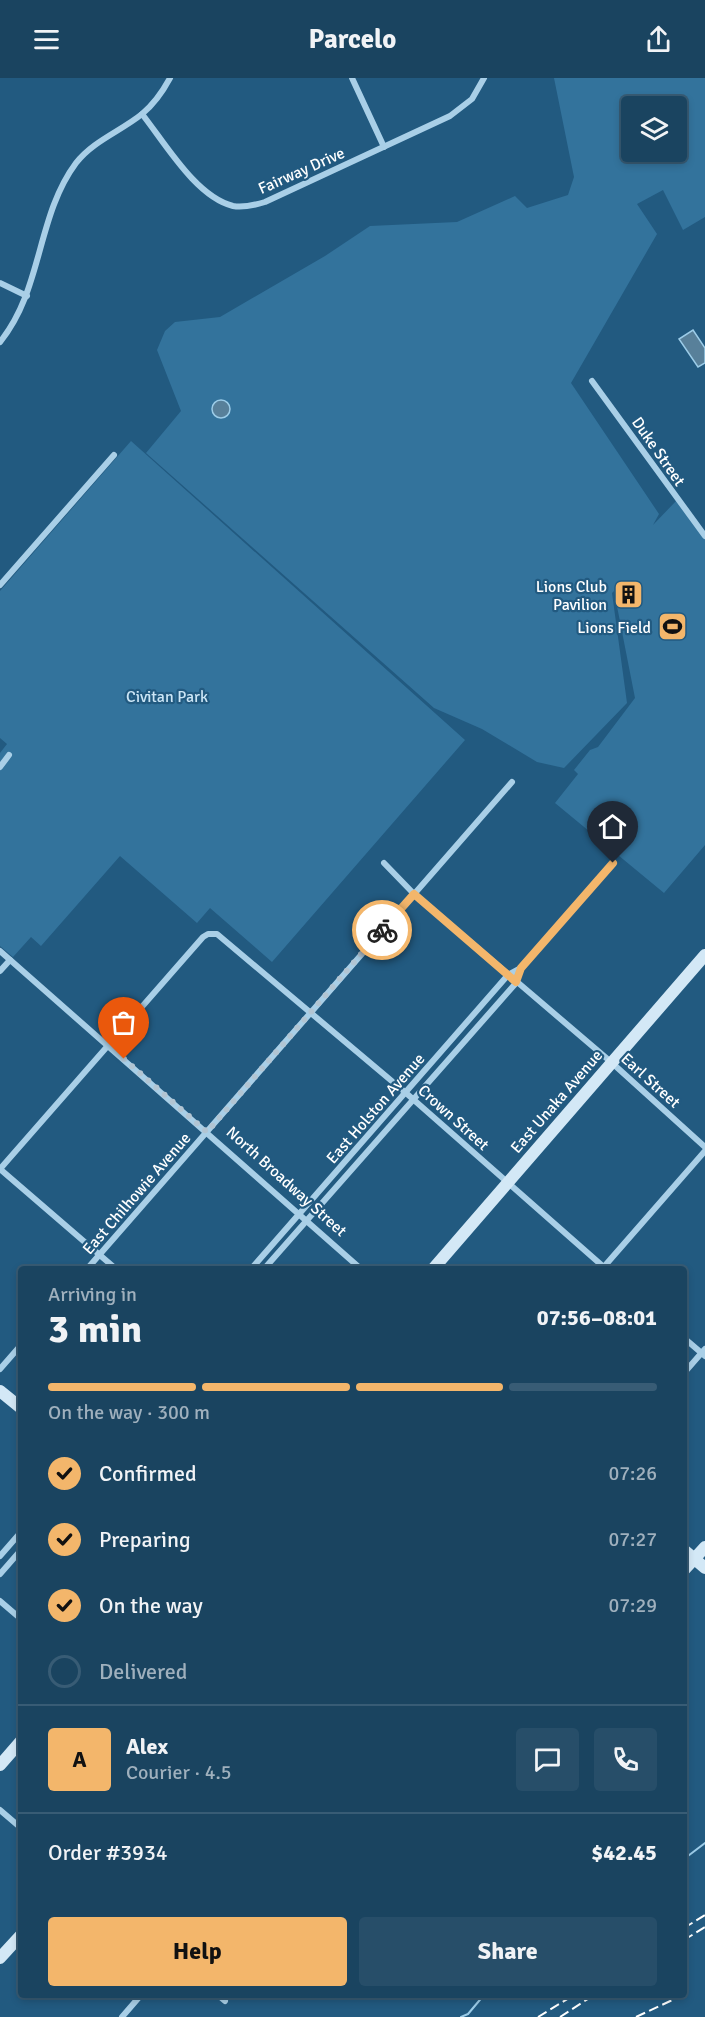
<!DOCTYPE html>
<meta charset="utf-8">
<style>
body{margin:0;font-family:Signika,sans-serif;background:#274e69;color:#f1f3f6;height:100vh;display:flex;flex-direction:column;font-size:22px;white-space:nowrap}
*{box-sizing:border-box;margin:0}
p{font-size:20px;color:#9fb0bd}
.icon{flex:none;width:33px;height:33px;fill:none;stroke:currentColor;stroke-width:2;stroke-linecap:round;stroke-linejoin:round}
.map{position:relative;flex:1;overflow:hidden}
.panel{position:absolute;left:18px;top:1188px;width:669px;height:732px;display:flex;flex-direction:column;background:#1a4460;border-radius:6px;box-shadow:0 3px 9px #0003,0 0 0 2px #385c75}
.panel>*{flex:none}
.fabs{position:absolute;left:621px;top:18px;display:grid;gap:12px}
.fabs a{display:grid;place-items:center;width:66px;height:66px;border-radius:6px;background:#1a4460;box-shadow:0 3px 9px #0003,0 0 0 2px #385c75;font-size:30px}
.pin{position:absolute;display:grid;place-items:center;width:51px;height:51px;color:#fff;margin:-62px -26px;border-radius:50% 50% 50% 0;rotate:-45deg;box-shadow:0 0 6px #0007}
.pin .icon{rotate:45deg}
.courier{position:absolute;display:grid;place-items:center;width:60px;height:60px;margin:-30px;border:4px solid #f3b66b;border-radius:50%;background:#fff;color:#222;box-shadow:0 2px 8px #0007}
.head em{font-style:normal;font-weight:800}
.head div{display:flex;flex-direction:column-reverse}
.head{display:flex;align-items:center;justify-content:space-between;height:102px;padding:0 30px}
h1{font-size:39px;font-weight:800;line-height:45px}
.bar{display:grid;grid-template-columns:repeat(4,1fr);gap:9px 6px;align-content:center;height:72px;padding:0 30px}
.bar i{height:8px;border-radius:4px;background:#385c75}
.bar .on{background:#f3b66b}
.bar p{grid-column:span 4}
.line{display:flex;align-items:center;gap:15px;padding:0 30px;border-top:2px solid #385c75}
.line div{flex:1}
.round{display:grid;place-items:center;flex:none;width:63px;height:63px;border-radius:6px;background:#274e69}
ol{padding:0 30px;list-style:none}
li{display:flex;align-items:center;gap:18px;height:66px}
li p{margin-inline-start:auto}
li .icon{padding:6px;border-radius:50%;background:#f3b66b;color:#111;stroke-width:4}
li:last-child{color:#9fb0bd}
li i{width:33px;height:33px;border:3px solid #385c75;border-radius:50%}
.cta{display:flex;gap:12px;margin-top:auto;padding:12px 30px}
.cta a{flex:1;height:69px;border-radius:6px;background:#f3b66b;color:#111;font-size:24px;font-weight:800;line-height:69px;text-align:center}
.cta a+a{background:#274e69;color:#f1f3f6}
header{display:flex;justify-content:space-between;align-items:center;height:78px;padding:0 30px;background:#1a4460;font-size:27px;font-weight:800}
.map>svg:first-child{display:block}
.green{fill:#33739c;fill-rule:evenodd}
.water{fill:#58809a;stroke:#9ccce8;stroke-width:1.5}
.lines{fill:none;stroke-linecap:round;stroke-linejoin:round}
.stream{stroke:#9ccce8;stroke-width:2}
.street{stroke:#a9cfe7;stroke-width:6}
.secondary{stroke:#d3e8f6;stroke-width:12}
.rail{stroke:#fff;stroke-width:2;stroke-dasharray:10 4.5;stroke-linecap:butt}
.done{stroke:#b2c5d3;stroke-width:6;stroke-dasharray:0 10.8}
.route{stroke:#f3b66b;stroke-width:8}
.labels{text-anchor:middle;stroke-width:4.5;stroke-linejoin:round;paint-order:stroke}
.street-label{font-size:16px;fill:#fff;stroke:#225a80}
.poi-label{font-size:16px;fill:#fff;stroke:#225a80;text-anchor:end}
.park-label{font-size:16px;fill:#cce6f6;stroke:#225a80}
</style>
<header><svg class="icon" aria-label="menu" viewBox="0 0 24 24"><path d="M4 6h16M4 12h16M4 18h16"/></svg>Parcelo<svg class="icon" aria-label="share" viewBox="0 0 24 24"><path d="M12 15V3M7 8l5-5 5 5M5 13v7h14v-7"/></svg></header>
<div class="map">
<svg width="705" height="1939" viewBox="0 0 705 1939">
<rect width="100%" height="100%" fill="#225a80"/>
<g class="green">
<path d="M 554,0 L 705,0 L 705,139 L 683,152 L 663,112 L 637,126 L 657,156 L 571,305 L 659,436 L 653,447 L 677,422 L 705,460 L 705,767 L 664,815 L 555,725 L 578,696 L 574,692 L 590,672 L 598,669 L 635,620 L 614,513 L 612,515 L 627,625 L 564,690 L 537,684 L 482,651 L 434,630 L 146,375 L 181,333 L 157,272 L 165,253 L 175,244 L 220,239 L 325,178 L 370,148 L 457,144 L 515,118 L 527,130 L 568,117 L 574,99 ZM 632,28 L 676,28 L 676,74 L 632,74 Z"/>
<polygon points="131,363 465,662 272,884 210,830 197,845 120,778 41,868 31,859 13,879 0,868 0,675 7,666 0,660 0,513"/>
</g>
<g class="water">
<polygon points="693,252 705,270 705,285 698,289 679,261"/>
<circle cx="221" cy="331" r="9"/>
</g>
<g class="lines">
<g class="stream">
<polyline points="684,1781 705,1765"/>
<polyline points="461,1939 468,1936 484,1917"/>
</g>
<g class="street">
<polyline points="352,0 384,69"/>
<path d="M 142,36 C 165,65 196,119 233,128 C 244,130 255,127 265,124 L 450,38 L 472,21 L 484,0"/>
<polyline points="0,205 27,218"/>
<path d="M 0,264 C 43,211 36,139 76,85 C 93,63 121,53 142,36 C 154,26 163,13 170,0"/>
<polyline points="592,303 705,458"/>
<polyline points="0,507 114,377"/>
<polyline points="0,689 9,677"/>
<polyline points="384,785 414,816 611,984 705,1069"/>
<polyline points="0,873 361,1191"/>
<polyline points="0,893 10,882"/>
<polyline points="0,1091 203,859 208,856 217,856 406,1015 606,1191"/>
<polyline points="0,1091 116,1191"/>
<polyline points="87,1191 512,704"/>
<polyline points="251,1191 508,897 521,890 613,785"/>
<polyline points="264,1191 516,905 520,891"/>
<polyline points="602,1191 705,1073"/>
<polyline points="684,1260 705,1278"/>
<polyline points="0,1291 21,1267"/>
<polyline points="684,1295 705,1271"/>
<polyline points="0,1478 21,1454"/>
<polyline points="0,1496 21,1472"/>
<polyline points="0,1523 21,1541"/>
<polyline points="0,1732 21,1750"/>
<polyline points="218,1917 225,1923"/>
<polyline points="122,1939 141,1917"/>
</g>
<g class="secondary">
<polyline points="433,1191 705,877"/>
<polyline points="0,1313 21,1330"/>
<polyline points="684,1472 705,1490"/>
<polyline points="684,1492 705,1469"/>
<polyline points="0,1687 21,1663"/>
<polyline points="0,1880 21,1857"/>
</g>
<g class="rail">
<polyline points="684,1850 705,1837"/>
<polyline points="684,1862 705,1849"/>
<polyline points="538,1939 574,1917"/>
<polyline points="560,1939 594,1917"/>
<polyline points="636,1939 681,1918"/>
</g>
</g>
<g class="lines">
<polyline class="done" points="124,981 207,1054 382,852"/>
<polyline class="route" points="382,852 414,816 516,904 521,890 613,785"/>
</g>
<defs>
<symbol id="building-square" viewBox="-11 -11 22 22"><rect x="-9" y="-9" width="18" height="18" rx="4" fill="#f3b66b" stroke="#225a80"/><path d="M-4-6H4V6H1V3H-1V6H-4ZM-2.5-4.3h1.7v1.8h-1.7ZM.8-4.3h1.7v1.8H.8ZM-2.5-1h1.7V.8h-1.7ZM.8-1h1.7V.8H.8Z" fill="#111"/></symbol>
<symbol id="stadium-square" viewBox="-11 -11 22 22"><rect x="-9" y="-9" width="18" height="18" rx="4" fill="#f3b66b" stroke="#225a80"/><path d="M0-5a6.5 5 0 1 0 0 10a6.5 5 0 1 0 0-10ZM-3.5-1.8h7v3.6h-7Z" fill="#111"/></symbol>
</defs>
<g fill-rule="evenodd">
<use href="#building-square" x="612" y="500" width="33" height="33"/>
<use href="#stadium-square" x="656" y="532" width="33" height="33"/>
</g>
<g class="labels">
<g class="street-label">
<text transform="translate(301 92) rotate(-24)" y="6">Fairway Drive</text>
<text transform="translate(659 373) rotate(55)" y="6">Duke Street</text>
<text transform="translate(651 1002) rotate(42)" y="6">Earl Street</text>
<text transform="translate(556 1023) rotate(-49)" y="6">East Unaka Avenue</text>
<text transform="translate(375 1030) rotate(-49)" y="6">East Holston Avenue</text>
<text transform="translate(454 1039) rotate(42)" y="6">Crown Street</text>
<text transform="translate(287 1103) rotate(42)" y="6">North Broadway Street</text>
<text transform="translate(136 1115) rotate(-49)" y="6">East Chilhowie Avenue</text>
</g>
<g class="poi-label">
<text x="607" y="514">Lions Club<tspan x="607" dy="18">Pavilion</tspan></text>
<text x="651" y="555">Lions Field</text>
</g>
<g class="park-label">
<text x="167" y="624">Civitan Park</text>
</g>
</g>
</svg>
<div class="fabs">
<a><svg class="icon" aria-label="layers" viewBox="0 0 24 24"><path d="M12 4l9 5-9 5-9-5zM3 14l9 5 9-5"/></svg></a>
</div>
<div class="pin" style="left:124px;top:981px;background:#ea580c"><svg class="icon" aria-label="bag" viewBox="0 0 24 24"><path d="M5 8h14l-1 12H6zM9 8a3 3 0 0 1 6 0"/></svg></div>
<div class="pin" style="left:613px;top:785px;background:#1f2937"><svg class="icon" aria-label="home" viewBox="0 0 24 24"><path d="M3 11l9-7 9 7M6 9v11h12V9"/></svg></div>
<div class="courier" style="left:382px;top:852px"><svg class="icon" aria-label="bike" viewBox="0 0 24 24"><circle cx="6" cy="16" r="4"/><circle cx="18" cy="16" r="4"/><path d="M6 16l4-8h5l3 8M10 8l3 8H6M13 5h3"/></svg></div>
<section class="panel">
<div class="head"><div><h1>3 min</h1><p>Arriving in</p></div><em>07:56–08:01</em></div>
<div class="bar"><i class="on"></i><i class="on"></i><i class="on"></i><i></i><p>On the way · 300 m</p></div>
<ol>
<li><svg class="icon" aria-label="check" viewBox="0 0 24 24"><path d="M5 12l5 5 9-10"/></svg>Confirmed<p>07:26</p></li>
<li><svg class="icon" aria-label="check" viewBox="0 0 24 24"><path d="M5 12l5 5 9-10"/></svg>Preparing<p>07:27</p></li>
<li><svg class="icon" aria-label="check" viewBox="0 0 24 24"><path d="M5 12l5 5 9-10"/></svg>On the way<p>07:29</p></li>
<li><i></i>Delivered</li>
</ol>
<div class="line" style="height:108px"><b class="round" style="background:#f3b66b;color:#111">A</b><div><b>Alex</b><p>Courier · 4.5</p></div><a class="round"><svg class="icon" aria-label="chat" viewBox="0 0 24 24"><path d="M4 5h16v11H9l-5 4z"/></svg></a><a class="round"><svg class="icon" aria-label="phone" viewBox="0 0 24 24"><path d="M5 4h4l2 5-3 2q2 4 5 5l2-3 5 2v4C11 20 4 13 5 4z"/></svg></a></div>
<div class="line" style="height:78px"><div>Order #3934</div><b>$42.45</b></div>
<div class="cta"><a>Help</a><a>Share</a></div>
</section>
</div>
